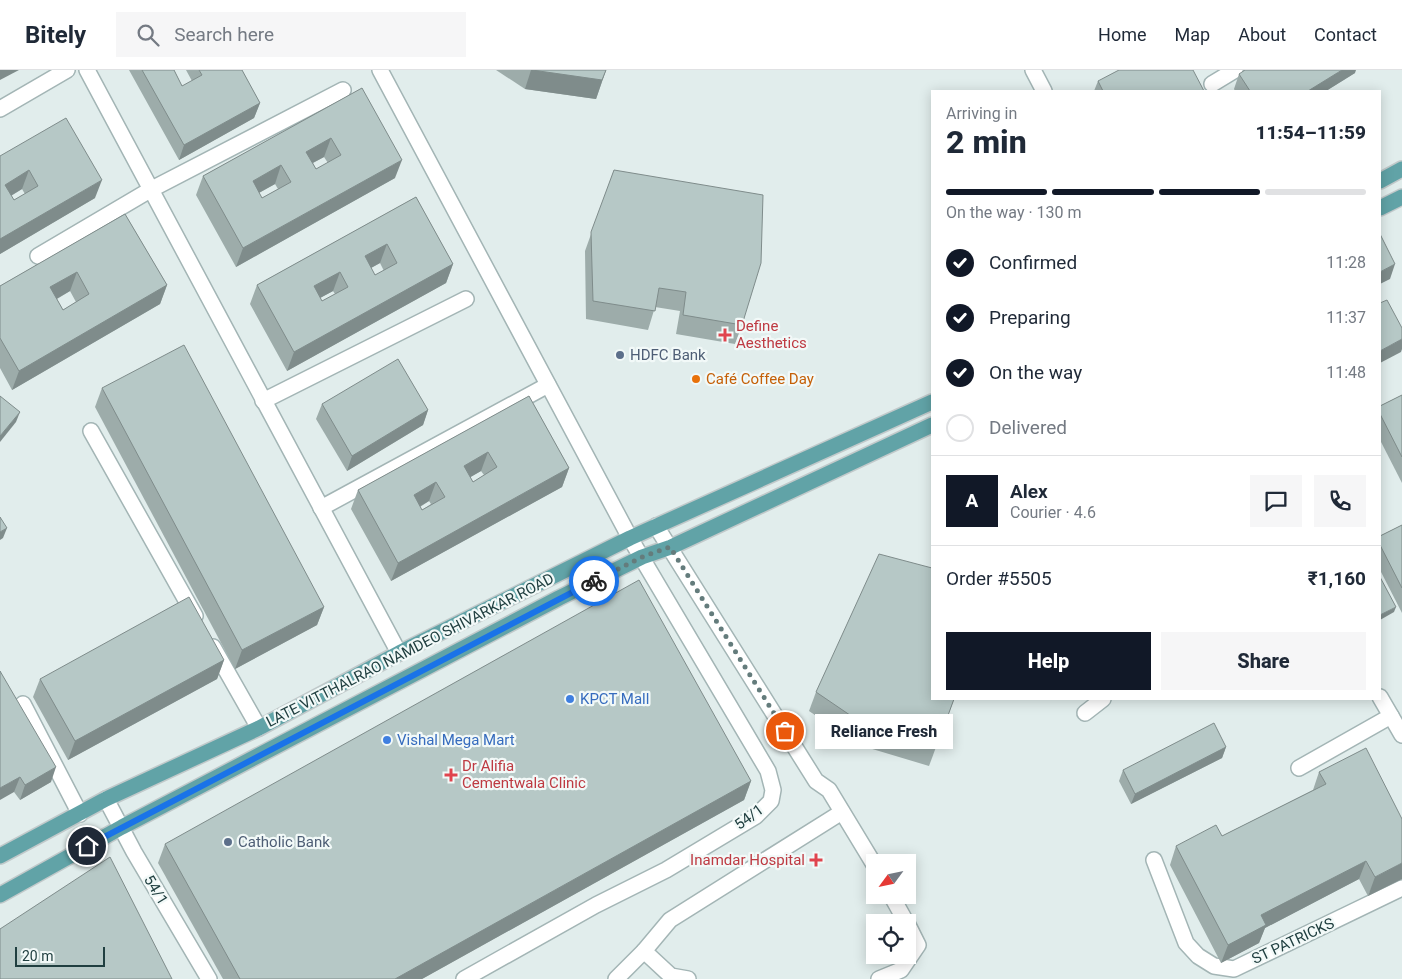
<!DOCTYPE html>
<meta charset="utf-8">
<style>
body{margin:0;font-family:Roboto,sans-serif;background:#f6f6f7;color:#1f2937;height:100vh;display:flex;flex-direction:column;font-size:19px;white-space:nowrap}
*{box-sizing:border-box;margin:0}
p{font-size:16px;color:#747a83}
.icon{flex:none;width:28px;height:28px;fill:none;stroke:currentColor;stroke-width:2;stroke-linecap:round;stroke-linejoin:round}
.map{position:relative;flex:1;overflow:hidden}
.sheet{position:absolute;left:931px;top:20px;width:450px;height:610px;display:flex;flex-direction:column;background:#fff;border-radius:0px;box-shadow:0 2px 12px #0003}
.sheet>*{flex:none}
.needle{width:32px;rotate:237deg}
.tools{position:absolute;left:866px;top:784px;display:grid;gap:10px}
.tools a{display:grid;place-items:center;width:50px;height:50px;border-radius:0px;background:#fff;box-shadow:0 2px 12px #0003;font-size:25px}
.scale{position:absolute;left:15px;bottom:12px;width:90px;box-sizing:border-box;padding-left:5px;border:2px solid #203f40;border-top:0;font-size:14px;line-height:18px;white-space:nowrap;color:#203f40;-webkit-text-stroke:4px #f2f9f8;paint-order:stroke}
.pin{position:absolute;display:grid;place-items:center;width:42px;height:42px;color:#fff;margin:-21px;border:2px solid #fff;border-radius:50%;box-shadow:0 1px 5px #0007}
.courier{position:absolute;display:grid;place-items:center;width:50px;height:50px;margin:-25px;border:4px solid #1a73e8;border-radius:50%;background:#fff;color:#222;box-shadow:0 1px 6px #0007}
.bubble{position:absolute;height:35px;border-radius:0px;background:#fff;box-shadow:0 2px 12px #0003;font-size:16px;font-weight:800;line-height:35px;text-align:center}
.head em{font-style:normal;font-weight:800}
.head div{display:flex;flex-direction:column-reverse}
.head{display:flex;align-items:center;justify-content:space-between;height:85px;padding:0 15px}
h1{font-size:32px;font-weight:800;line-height:38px}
.bar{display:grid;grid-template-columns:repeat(4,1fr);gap:8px 5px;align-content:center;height:60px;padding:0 15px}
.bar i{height:6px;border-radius:4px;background:#e0e1e3}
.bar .selected{background:#111827}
.bar p{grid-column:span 4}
.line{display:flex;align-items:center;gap:12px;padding:0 15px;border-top:1px solid #e0e1e3}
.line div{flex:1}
.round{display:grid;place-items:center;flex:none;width:52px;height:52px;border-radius:0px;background:#f6f6f7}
ol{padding:0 15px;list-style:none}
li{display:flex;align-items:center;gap:15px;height:55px}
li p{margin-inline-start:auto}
li .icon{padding:5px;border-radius:50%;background:#111827;color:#fff;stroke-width:4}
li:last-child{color:#747a83}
li i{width:28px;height:28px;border:2px solid #e0e1e3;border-radius:50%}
.action{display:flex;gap:10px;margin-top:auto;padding:10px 15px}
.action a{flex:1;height:58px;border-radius:0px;background:#111827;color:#fff;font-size:20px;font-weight:800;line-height:58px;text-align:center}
.action a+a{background:#f6f6f7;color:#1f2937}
header{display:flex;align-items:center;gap:30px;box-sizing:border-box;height:70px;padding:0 25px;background:#fff;border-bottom:1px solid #e0e1e3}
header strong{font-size:24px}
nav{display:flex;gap:28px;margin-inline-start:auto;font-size:18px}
.search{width:350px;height:45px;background:#f6f6f7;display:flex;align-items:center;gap:12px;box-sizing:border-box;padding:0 18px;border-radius:0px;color:#747a83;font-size:19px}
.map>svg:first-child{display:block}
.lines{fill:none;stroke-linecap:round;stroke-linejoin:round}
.minor-casing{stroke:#a3b5b5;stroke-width:18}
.major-casing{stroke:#c1c9ca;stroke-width:18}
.minor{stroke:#fff;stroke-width:15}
.major{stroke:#61a3a7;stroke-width:15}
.wall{fill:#9dacaa;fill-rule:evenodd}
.shaded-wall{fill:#7f8c8b}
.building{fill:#b6c8c6;stroke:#7f8c8b;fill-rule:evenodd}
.done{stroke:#647c7c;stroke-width:5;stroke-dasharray:0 9}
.route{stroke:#1a73e8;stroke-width:6}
.health-dot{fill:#e0444e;stroke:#f2f9f8;stroke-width:2}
.service-dot{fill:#5c6f8a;stroke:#f2f9f8;stroke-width:2}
.food-dot{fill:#e8710a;stroke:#f2f9f8;stroke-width:2}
.shop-dot{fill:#3f7fe0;stroke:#f2f9f8;stroke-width:2}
.labels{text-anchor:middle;stroke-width:4.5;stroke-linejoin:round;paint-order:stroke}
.health-label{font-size:15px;fill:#be3a42;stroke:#f2f9f8;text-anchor:start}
.service-label{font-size:15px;fill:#4e5e75;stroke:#f2f9f8;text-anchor:start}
.food-label{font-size:15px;fill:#c56008;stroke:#f2f9f8;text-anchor:start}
.street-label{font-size:15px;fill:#203f40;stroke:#f2f9f8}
.shop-label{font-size:15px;fill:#366cbe;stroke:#f2f9f8;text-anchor:start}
</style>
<header>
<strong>Bitely</strong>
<div class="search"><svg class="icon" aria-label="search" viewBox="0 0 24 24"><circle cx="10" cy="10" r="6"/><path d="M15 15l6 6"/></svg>Search here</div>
<nav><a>Home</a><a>Map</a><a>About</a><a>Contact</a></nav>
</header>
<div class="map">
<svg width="1402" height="909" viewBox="0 0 1402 909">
<rect width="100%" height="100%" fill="#e1edec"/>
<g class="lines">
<defs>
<g id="minor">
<polyline points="87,0 399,583"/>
<polyline points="380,0 630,468 768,701 773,720 771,731 756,746 666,800 596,835 464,909"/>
<polyline points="1033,0 1044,21"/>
<polyline points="1212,14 1235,0"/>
<polyline points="0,39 67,0"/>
<polyline points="38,186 150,120 343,20"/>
<polyline points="263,331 466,229"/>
<polyline points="91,361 195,546"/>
<polyline points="321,438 548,315"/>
<polyline points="656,456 816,711 829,720 875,796"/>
<polyline points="213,577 259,658"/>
<polyline points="1380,627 1402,665"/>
<polyline points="23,634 80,744"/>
<polyline points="1085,643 1103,629"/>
<polyline points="1299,698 1391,646"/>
<polyline points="106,729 134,782 209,909"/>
<polyline points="1154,790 1186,873 1198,886 1214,896 1234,899 1402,818"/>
<polyline points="891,825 906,852"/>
<polyline points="644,881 670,850 842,742"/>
<polyline points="616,909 644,881 671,906 688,909"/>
<polyline points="879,909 901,900 918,875 908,855"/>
</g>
<g id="major">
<polyline points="1380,111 1402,99"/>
<polyline points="1380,138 1402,127"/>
<polyline points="0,786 106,729 259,658 399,583 630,468 932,332"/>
<polyline points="0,825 122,757 559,528 642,487 671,477 932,355"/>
</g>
</defs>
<use href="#minor" class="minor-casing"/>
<use href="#major" class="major-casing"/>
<use href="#minor" class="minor"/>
<use href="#major" class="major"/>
</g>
<g class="wall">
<polygon points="129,0 174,0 182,16 192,11 186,0 242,0 260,33 254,48 179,90"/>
<polygon points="496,0 606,0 596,29 525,19"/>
<polygon points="1355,3 1326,21 1235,21 1234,19 1239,4"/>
<polygon points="1098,11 1204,21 1094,21"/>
<path d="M 362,18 L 395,108 L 236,197 L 196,125 L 203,106 ZM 324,87 L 328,93 L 316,99 L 313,93 ZM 275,114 L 278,119 L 262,128 L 259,123 Z"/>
<path d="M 0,86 L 95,128 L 0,184 ZM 22,119 L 25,124 L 14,130 L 11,126 Z"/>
<polygon points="614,100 742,255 735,274 676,264 680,241 655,237 648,260 586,249 585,181"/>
<path d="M 416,127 L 453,194 L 446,213 L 287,301 L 250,234 L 257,215 ZM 380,193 L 384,201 L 375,205 L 371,198 ZM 333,221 L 335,224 L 322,231 L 320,228 Z"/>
<path d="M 125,144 L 167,215 L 160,234 L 12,320 L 0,298 L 0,216 ZM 70,221 L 76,232 L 63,240 L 57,229 Z"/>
<polygon points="102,318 324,537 317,555 235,599 95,337"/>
<polygon points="1402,325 1402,413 1380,370 1380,336"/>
<path d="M 529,326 L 569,398 L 562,417 L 391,511 L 351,439 L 358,420 ZM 481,401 L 484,405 L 473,412 L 470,407 ZM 429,431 L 431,434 L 422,440 L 420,437 Z"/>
<polygon points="322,334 428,340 423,355 347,401 316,349"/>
<polygon points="1402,455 1402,543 1380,500 1380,466"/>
<polygon points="224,590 217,609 68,690 33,627 40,609"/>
<polygon points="0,601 51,712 20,730 14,722"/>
<polygon points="816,622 954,629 929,696 859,675 809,641"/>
<polygon points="1226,677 1222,688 1131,734 1119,711 1123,700"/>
<polygon points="1319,702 1402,749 1368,826 1359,809 1265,858 1259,873 1221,893 1170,795 1176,776 1222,766 1313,720"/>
<polygon points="751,711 744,730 422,909 223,909 158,793 165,774"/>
</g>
<g class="shaded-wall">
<polygon points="0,0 19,0 0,10"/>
<polygon points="531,0 606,0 596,29 525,19"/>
<polygon points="1342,0 1356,0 1355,3 1326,21 1308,21"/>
<polygon points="260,33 254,48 179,90 184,75"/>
<polygon points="331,68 324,87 299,100 306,82"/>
<polygon points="402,90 395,108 236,197 243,178"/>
<polygon points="281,95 275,114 246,130 253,111"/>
<polygon points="29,100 22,119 0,132 5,115"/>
<polygon points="102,110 95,128 0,184 0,169"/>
<polygon points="387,174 380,193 358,205 365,186"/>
<polygon points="453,194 446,213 287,301 294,282"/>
<polygon points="1395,194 1390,209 1380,214 1380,202"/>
<polygon points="77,202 70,221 44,236 50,217"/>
<polygon points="340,202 333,221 307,235 314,216"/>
<polygon points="167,215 160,234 12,320 19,301"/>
<polygon points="1402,269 1402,279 1401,282 1380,293 1380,281"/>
<polygon points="428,340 423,355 347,401 352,386"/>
<polygon points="20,342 16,352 0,372 0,366"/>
<polygon points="488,382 481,401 457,415 464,396"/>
<polygon points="569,398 562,417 391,511 398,493"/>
<polygon points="436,412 429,431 407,444 414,425"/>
<polygon points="7,458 3,468 0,470 0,462"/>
<polygon points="324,537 317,555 235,599 242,580"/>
<polygon points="1396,537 1394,542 1380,550 1380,545"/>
<polygon points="224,590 217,609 68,690 75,671"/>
<polygon points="1226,677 1222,688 1131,734 1135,724"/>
<polygon points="56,697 51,712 20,730 25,715"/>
<polygon points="20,707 14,722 0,730 0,718"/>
<polygon points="751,711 744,730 422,909 395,909"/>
<polygon points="1366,791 1359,809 1265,858 1259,873 1221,893 1228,875 1261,845"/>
<polygon points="1402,793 1402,809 1368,826 1375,807"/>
</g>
<g class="building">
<polygon points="142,0 174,0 182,16 202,5 199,0 242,0 260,33 184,75"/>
<polygon points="532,0 606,0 602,10"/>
<polygon points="1119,0 1193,0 1204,21 1103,21 1098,11"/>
<polygon points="1245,0 1342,0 1308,21 1250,21 1239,4"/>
<path d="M 362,18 L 402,90 L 243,178 L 203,106 ZM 331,68 L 341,85 L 316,99 L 306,82 ZM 281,95 L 291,112 L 262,128 L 253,111 Z"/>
<path d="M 66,48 L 102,110 L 0,169 L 0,86 ZM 29,100 L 38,116 L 14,130 L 5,115 Z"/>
<polygon points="614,100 763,125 761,193 742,255 683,245 686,222 659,218 655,241 593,231 591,162"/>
<path d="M 416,127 L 453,194 L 294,282 L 257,215 ZM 387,174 L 397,193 L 375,205 L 365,186 ZM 340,202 L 348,217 L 322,231 L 314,216 Z"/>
<path d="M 125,144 L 167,215 L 19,301 L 0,268 L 0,216 ZM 77,202 L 89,224 L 63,240 L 50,217 Z"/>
<polygon points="1380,164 1395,194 1380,202"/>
<polygon points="1387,230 1402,258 1402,269 1380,281 1380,233"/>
<polygon points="184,275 324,537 242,580 102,318"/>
<polygon points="398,289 428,340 352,386 322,334"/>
<polygon points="1402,325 1402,387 1380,344 1380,336"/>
<polygon points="0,326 20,342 0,366"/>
<path d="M 529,326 L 569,398 L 398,493 L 358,420 ZM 488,382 L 497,397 L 473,412 L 464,396 ZM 436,412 L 445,427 L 422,440 L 414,425 Z"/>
<polygon points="0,447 7,458 0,462"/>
<polygon points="1402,455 1402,518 1380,475 1380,466"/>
<polygon points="879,484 932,498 932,629 954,629 936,678 866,656 816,622"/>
<polygon points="1380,507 1396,537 1380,545"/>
<polygon points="639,510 751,711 395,909 240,909 165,774"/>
<polygon points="189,527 224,590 75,671 40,609"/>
<polygon points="0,601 56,697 25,715 20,707 0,718"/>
<polygon points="1214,653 1226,677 1135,724 1123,700"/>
<polygon points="1366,678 1402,749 1402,793 1375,807 1366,791 1261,845 1266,855 1228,875 1176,776 1216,755 1222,766 1326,714 1319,702"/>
<polygon points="110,787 172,909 0,909 0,859"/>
</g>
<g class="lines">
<polyline class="done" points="594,511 642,487 670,477 785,661"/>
<polyline class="route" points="87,776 594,511"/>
</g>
<g class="health-dot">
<path d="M722.5 257.5h5v5h5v5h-5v5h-5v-5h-5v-5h5z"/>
<path d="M448.5 697.5h5v5h5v5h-5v5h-5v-5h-5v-5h5z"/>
<path d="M813.5 782.5h5v5h5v5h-5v5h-5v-5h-5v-5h5z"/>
</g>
<g class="service-dot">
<circle cx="620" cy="285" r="5"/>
<circle cx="228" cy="772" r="5"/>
</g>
<circle class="food-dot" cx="696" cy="309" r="5"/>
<g class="shop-dot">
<circle cx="570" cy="629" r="5"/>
<circle cx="387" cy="670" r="5"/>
</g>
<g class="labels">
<g class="health-label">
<text x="736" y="261">Define<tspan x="736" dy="17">Aesthetics</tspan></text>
<text x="462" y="701">Dr Alifia<tspan x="462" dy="17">Cementwala Clinic</tspan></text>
<text x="805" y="795" text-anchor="end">Inamdar Hospital</text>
</g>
<g class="service-label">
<text x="630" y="290">HDFC Bank</text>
<text x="238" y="777">Catholic Bank</text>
</g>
<g class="food-label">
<text x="706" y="314">Café Coffee Day</text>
</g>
<g class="street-label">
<text transform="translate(410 580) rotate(-27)" y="5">LATE VITTHALRAO NAMDEO SHIVARKAR ROAD</text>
<text transform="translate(749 747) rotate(-36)" y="5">54/1</text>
<text transform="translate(156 820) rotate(59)" y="5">54/1</text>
<text transform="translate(1293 871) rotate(-25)" y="5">ST PATRICKS</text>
</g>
<g class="shop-label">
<text x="580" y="634">KPCT Mall</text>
<text x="397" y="675">Vishal Mega Mart</text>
</g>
</g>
</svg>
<div class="tools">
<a><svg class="needle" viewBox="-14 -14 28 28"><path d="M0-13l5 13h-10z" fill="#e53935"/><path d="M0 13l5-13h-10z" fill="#747a83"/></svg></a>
<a><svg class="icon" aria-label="locate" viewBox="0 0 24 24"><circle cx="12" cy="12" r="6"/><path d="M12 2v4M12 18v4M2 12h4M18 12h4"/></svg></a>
</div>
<div class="scale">20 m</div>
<div class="pin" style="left:785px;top:661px;background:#ea580c"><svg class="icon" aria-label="bag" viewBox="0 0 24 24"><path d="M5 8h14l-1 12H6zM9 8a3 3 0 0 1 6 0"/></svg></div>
<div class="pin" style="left:87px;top:776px;background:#1f2937"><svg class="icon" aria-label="home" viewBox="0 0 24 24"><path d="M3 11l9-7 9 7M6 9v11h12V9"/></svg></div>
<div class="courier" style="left:594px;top:511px"><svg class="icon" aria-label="bike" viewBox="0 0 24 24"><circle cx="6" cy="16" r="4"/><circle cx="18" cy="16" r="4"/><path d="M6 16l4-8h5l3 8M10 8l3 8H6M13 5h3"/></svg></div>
<div class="bubble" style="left:815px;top:644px;width:138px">Reliance Fresh</div>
<section class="sheet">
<div class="head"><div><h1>2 min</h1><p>Arriving in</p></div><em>11:54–11:59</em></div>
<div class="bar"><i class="selected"></i><i class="selected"></i><i class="selected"></i><i></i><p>On the way · 130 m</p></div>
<ol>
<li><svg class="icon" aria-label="check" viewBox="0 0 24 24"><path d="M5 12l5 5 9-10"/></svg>Confirmed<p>11:28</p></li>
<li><svg class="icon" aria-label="check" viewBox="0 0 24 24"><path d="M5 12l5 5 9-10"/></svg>Preparing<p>11:37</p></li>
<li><svg class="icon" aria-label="check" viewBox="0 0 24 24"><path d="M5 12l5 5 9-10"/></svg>On the way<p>11:48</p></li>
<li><i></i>Delivered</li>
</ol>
<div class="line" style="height:90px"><b class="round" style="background:#111827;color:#fff">A</b><div><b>Alex</b><p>Courier · 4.6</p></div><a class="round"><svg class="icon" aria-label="chat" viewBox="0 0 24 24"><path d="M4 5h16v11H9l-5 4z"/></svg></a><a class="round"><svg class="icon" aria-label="phone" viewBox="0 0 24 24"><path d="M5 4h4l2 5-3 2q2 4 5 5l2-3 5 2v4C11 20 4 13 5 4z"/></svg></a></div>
<div class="line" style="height:65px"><div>Order #5505</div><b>₹1,160</b></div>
<div class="action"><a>Help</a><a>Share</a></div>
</section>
</div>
